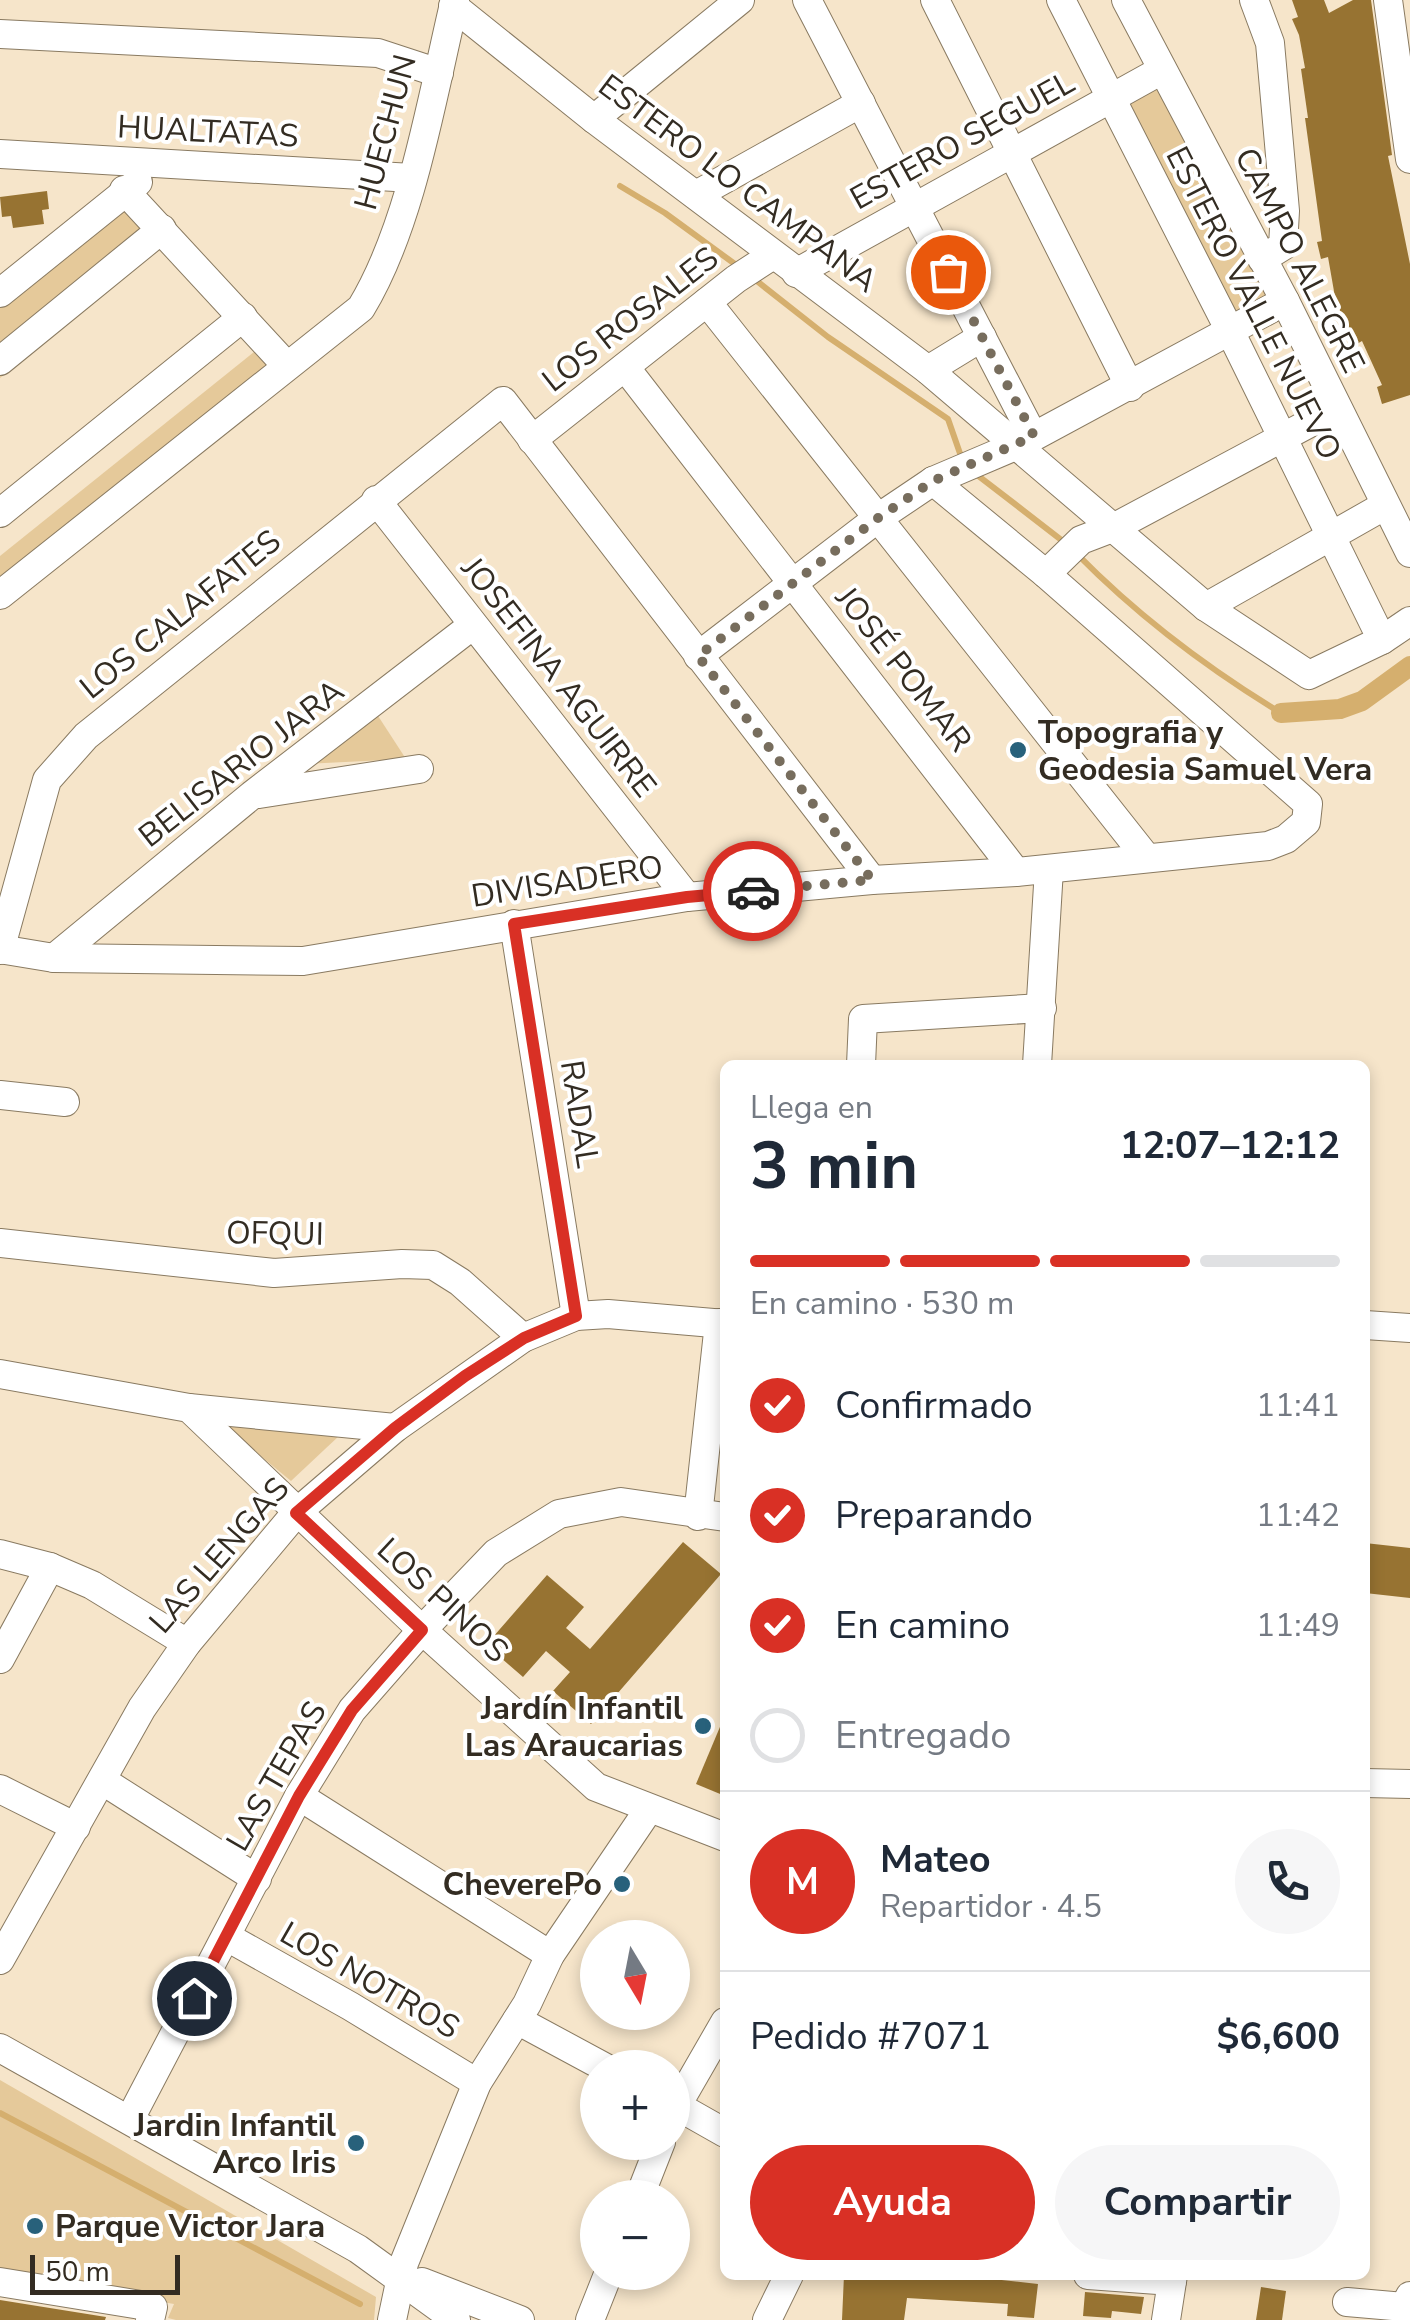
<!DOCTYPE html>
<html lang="es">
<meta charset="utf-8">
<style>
body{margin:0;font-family:"Nunito Sans",sans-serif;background:#f6f6f7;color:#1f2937;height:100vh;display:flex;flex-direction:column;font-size:38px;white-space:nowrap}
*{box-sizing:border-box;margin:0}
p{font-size:32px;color:#747a83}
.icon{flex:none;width:55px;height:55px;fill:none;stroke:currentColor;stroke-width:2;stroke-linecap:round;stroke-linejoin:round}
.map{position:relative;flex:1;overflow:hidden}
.side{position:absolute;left:720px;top:1060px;width:650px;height:1220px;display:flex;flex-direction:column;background:#fff;border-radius:15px;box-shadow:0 5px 15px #0003}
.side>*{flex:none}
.needle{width:65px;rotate:170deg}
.tools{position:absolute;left:580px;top:1920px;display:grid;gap:20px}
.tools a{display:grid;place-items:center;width:110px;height:110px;border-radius:50%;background:#fff;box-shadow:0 5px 15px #0003;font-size:50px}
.scale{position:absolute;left:30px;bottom:25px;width:150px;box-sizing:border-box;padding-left:10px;border:5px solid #332c22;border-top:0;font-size:28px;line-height:35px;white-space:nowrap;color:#332c22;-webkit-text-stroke:8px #fff;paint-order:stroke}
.pin{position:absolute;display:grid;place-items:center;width:85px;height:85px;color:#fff;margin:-42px;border:5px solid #fff;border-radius:50%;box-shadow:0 2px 10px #0007}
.courier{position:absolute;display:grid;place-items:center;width:100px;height:100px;margin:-50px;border:8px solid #d93025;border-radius:50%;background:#fff;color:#222;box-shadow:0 2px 12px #0007}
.summary em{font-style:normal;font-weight:700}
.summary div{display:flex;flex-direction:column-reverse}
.summary{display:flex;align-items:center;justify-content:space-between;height:170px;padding:0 30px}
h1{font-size:65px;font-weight:700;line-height:75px}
.bar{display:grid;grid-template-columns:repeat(4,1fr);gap:15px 10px;align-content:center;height:120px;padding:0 30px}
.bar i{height:12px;border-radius:8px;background:#e0e1e3}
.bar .active{background:#d93025}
.bar p{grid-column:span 4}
.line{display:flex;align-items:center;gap:25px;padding:0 30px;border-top:2px solid #e0e1e3}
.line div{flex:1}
.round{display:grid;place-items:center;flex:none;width:105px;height:105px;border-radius:52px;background:#f6f6f7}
ol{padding:0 30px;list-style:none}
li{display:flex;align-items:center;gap:30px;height:110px}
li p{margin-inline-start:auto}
li .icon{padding:10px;border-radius:50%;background:#d93025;color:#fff;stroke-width:4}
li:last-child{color:#747a83}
li i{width:55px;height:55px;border:5px solid #e0e1e3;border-radius:50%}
.button{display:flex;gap:20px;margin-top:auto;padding:20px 30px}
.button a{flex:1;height:115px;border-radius:60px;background:#d93025;color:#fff;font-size:40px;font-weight:700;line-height:115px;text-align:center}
.button a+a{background:#f6f6f7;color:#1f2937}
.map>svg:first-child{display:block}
.green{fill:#e5c99a}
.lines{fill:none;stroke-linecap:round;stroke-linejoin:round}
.stream{stroke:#d5af6e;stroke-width:6}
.canal{stroke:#d5af6e;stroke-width:20}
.building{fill:#977332}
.minor-casing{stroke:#897a61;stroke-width:30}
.minor{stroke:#fff;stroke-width:28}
.done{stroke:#776d5d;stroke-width:10;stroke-dasharray:0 18}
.route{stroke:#d93025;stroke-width:12}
.poi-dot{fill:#28617b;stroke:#fff;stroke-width:4}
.labels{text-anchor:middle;stroke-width:8;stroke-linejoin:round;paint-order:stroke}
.street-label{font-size:32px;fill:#332c22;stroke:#fff}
.poi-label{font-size:32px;font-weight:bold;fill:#332c22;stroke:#fff;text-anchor:end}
</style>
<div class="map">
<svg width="1410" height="2320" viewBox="0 0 1410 2320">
<rect width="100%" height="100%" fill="#f6e5ca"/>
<g class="green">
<polygon points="1158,82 1270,300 1236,318 1122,105"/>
<polygon points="132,196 168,241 0,378 0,307"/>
<polygon points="254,352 279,378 0,602 0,556"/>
<polygon points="369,702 406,759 284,765"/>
<polygon points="212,1416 340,1435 291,1481"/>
<polygon points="0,2080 376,2297 374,2320 176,2320 168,2318 174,2304 45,2282 0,2270"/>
</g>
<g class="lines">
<g class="stream">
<polyline points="620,186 665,213 739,267"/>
<polyline points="753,278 828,337 948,419 963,462"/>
<polyline points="976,474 1068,545"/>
<path d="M 1077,554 C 1138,616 1207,668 1281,713"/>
<polyline points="0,2113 360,2304"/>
</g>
<polyline class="canal" points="1281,713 1340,709 1362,701 1410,666"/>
</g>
<g class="building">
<polygon points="1292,0 1324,0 1329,13 1353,0 1371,0 1392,155 1388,156 1410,264 1410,395 1382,404 1377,387 1382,385 1362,341 1355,345 1347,329 1335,297 1328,257 1321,259 1317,242 1322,241 1305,118 1308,118 1301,69 1305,68 1299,35 1292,19 1298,17"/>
<polygon points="47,191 49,209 42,210 44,224 13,228 11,216 2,217 0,197"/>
<polygon points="683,1542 721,1574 591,1724 553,1691 570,1672 546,1651 523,1677 486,1645 547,1575 584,1607 566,1628 590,1649"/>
<polygon points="1365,1543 1410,1548 1410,1598 1365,1593"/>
<polygon points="725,1715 725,1796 696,1784"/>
<polygon points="844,2275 955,2275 1038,2284 1034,2318 1007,2316 1008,2304 907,2298 904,2320 842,2320"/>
<polygon points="1261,2287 1286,2291 1282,2320 1256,2320"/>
<polygon points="1085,2292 1144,2297 1141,2314 1112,2311 1111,2318 1083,2316"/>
<polygon points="0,2300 106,2317 105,2320 0,2320"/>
</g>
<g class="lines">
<defs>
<g id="minor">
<polyline points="807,0 1033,436"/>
<polyline points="935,0 1130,387"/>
<polyline points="1061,0 1230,331 1382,640"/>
<polyline points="1126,0 1285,301 1410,553"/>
<polyline points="1254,0 1270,43 1285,211 1283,246 1262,259"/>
<polyline points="1388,0 1410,159"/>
<polyline points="453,6 594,119 928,370 1206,607 1309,675 1382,640 1410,621"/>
<polyline points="0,34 378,53 439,73"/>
<polyline points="594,119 740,0"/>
<polyline points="0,154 412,178"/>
<polyline points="124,190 286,365"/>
<polyline points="696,195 861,103"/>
<polyline points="796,273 1162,70"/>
<polyline points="0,293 138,182"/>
<polyline points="707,302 1146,857"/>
<polyline points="0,361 162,229"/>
<polyline points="625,367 1016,872"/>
<polyline points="928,370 982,337"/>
<polyline points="532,440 736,279 773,255"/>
<polyline points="933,481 1046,574"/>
<polyline points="376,500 687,897"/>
<polyline points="0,513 243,317"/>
<path d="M 0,595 L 361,308 C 412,224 432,96 455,0"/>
<polyline points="1206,607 1384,506"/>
<polyline points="698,656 878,518 933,481 1020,444 1285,301"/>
<polyline points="259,794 419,769"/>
<polyline points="514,924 576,1316"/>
<polyline points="0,949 54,958 303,961 687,897 872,880 1016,872 1268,846 1286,839 1306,822 1308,804 1046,574 1081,540 1115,527 1336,409"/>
<polyline points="0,950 47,780 86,736 503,401 872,880"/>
<polyline points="54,958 252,795 473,625"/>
<polyline points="861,1065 863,1019 1042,1008"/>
<polyline points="1037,1065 1049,869"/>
<polyline points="0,1095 65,1102"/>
<polyline points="0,1243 274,1273 402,1264 433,1265 460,1282 523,1338"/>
<polyline points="1365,1325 1410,1328"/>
<polyline points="0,1374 189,1408 422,1630 596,1787 725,1837"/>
<polyline points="189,1408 395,1428"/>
<polyline points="698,1516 719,1323"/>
<polyline points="0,1554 50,1567 92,1585 187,1643"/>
<polyline points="0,1659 50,1567"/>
<polyline points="103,1781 257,1879"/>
<polyline points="1365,1783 1410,1784"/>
<polyline points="0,1789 76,1827"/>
<polyline points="299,1796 550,1955"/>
<polyline points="227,1937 350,2006 477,2083"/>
<polyline points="0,1960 142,1708 187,1643 296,1513 395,1428 523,1338 576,1316 608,1314 725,1324"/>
<polyline points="517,2020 606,2068"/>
<polyline points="0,2048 358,2249 456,2320"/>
<polyline points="672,2103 725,2133"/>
<polyline points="672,2114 725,2022"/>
<polyline points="130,2119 299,1796 352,1710 422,1630 496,1553 559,1514 621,1502 725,1517"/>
<polyline points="639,2198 661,2142"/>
<polyline points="1088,2275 1172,2281"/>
<polyline points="0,2282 153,2307 150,2320"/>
<polyline points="422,2282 520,2320"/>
<polyline points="1347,2302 1404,2307 1410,2296"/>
<polyline points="392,2320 404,2263 477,2083 527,2004 550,1955 649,1809"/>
<polyline points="590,2320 609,2272"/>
<polyline points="767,2320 789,2275"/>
<polyline points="1166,2320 1173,2275"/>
</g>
</defs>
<use href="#minor" class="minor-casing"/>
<use href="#minor" class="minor"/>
</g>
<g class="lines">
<polyline class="done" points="753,891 872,880 698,656 878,518 933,481 1034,436 948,272"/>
<polyline class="route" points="194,1998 299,1796 352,1710 422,1630 296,1513 395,1428 465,1376 524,1338 576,1316 514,924 687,897 753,891"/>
</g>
<g class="poi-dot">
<circle cx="1018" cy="750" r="10"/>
<circle cx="703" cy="1726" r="10"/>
<circle cx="622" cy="1884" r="10"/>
<circle cx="356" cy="2143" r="10"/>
<circle cx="35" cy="2226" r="10"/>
</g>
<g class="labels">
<g class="street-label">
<text transform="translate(208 131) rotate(3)" y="11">HUALTATAS</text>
<text transform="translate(385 132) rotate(-75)" y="11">HUECHUN</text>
<text transform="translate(962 140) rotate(-29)" y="11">ESTERO SEGUEL</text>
<text transform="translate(738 183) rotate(37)" y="11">ESTERO LO CAMPANA</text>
<text transform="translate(1300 260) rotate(63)" y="11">CAMPO ALEGRE</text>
<text transform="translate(1254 303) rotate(63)" y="11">ESTERO VALLE NUEVO</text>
<text transform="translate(630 319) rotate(-38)" y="11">LOS ROSALES</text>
<text transform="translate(180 614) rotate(-39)" y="11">LOS CALAFATES</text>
<text transform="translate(904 669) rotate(52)" y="11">JOSÉ POMAR</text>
<text transform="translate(559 677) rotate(52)" y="11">JOSEFINA AGUIRRE</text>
<text transform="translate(241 763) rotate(-38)" y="11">BELISARIO JARA</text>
<text transform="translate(567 881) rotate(-9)" y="11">DIVISADERO</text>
<text transform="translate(580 1114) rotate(81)" y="11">RADAL</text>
<text transform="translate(275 1233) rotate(1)" y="11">OFQUI</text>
<text transform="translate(219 1555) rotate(-49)" y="11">LAS LENGAS</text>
<text transform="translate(443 1600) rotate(43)" y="11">LOS PINOS</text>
<text transform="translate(276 1776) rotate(-60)" y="11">LAS TEPAS</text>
<text transform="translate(370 1980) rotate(30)" y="11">LOS NOTROS</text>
</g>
<g class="poi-label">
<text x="1038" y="743" text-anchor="start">Topografia y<tspan x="1038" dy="37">Geodesia Samuel Vera</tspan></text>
<text x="683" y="1719">Jardín Infantil<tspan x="683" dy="37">Las Araucarias</tspan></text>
<text x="602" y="1895">CheverePo</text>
<text x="336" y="2136">Jardin Infantil<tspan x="336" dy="37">Arco Iris</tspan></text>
<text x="55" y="2237" text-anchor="start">Parque Victor Jara</text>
</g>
</g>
</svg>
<div class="tools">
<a><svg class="needle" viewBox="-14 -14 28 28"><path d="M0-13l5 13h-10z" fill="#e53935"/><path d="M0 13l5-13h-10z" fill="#747a83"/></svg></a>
<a>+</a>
<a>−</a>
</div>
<div class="scale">50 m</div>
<div class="pin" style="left:948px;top:272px;background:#ea580c"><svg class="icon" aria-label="bag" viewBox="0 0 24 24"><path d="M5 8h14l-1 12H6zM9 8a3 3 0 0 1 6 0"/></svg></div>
<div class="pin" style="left:194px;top:1998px;background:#1f2937"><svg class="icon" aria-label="home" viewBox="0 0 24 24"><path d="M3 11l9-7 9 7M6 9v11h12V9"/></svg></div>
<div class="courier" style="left:753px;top:891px"><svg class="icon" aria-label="car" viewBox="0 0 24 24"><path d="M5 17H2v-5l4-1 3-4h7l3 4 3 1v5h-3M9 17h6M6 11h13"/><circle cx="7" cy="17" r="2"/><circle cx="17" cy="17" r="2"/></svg></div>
<section class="side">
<div class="summary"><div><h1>3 min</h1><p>Llega en</p></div><em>12:07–12:12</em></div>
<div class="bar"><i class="active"></i><i class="active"></i><i class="active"></i><i></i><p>En camino · 530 m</p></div>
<ol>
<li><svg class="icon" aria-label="check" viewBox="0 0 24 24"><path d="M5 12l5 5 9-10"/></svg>Confirmado<p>11:41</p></li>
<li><svg class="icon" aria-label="check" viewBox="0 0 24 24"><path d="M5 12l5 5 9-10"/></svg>Preparando<p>11:42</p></li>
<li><svg class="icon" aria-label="check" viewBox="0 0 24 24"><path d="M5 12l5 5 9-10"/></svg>En camino<p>11:49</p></li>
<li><i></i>Entregado</li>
</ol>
<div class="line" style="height:180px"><b class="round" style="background:#d93025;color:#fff">M</b><div><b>Mateo</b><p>Repartidor · 4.5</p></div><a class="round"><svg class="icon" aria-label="phone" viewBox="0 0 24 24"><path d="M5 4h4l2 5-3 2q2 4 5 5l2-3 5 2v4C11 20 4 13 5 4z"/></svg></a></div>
<div class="line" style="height:130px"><div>Pedido #7071</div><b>$6,600</b></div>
<div class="button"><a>Ayuda</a><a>Compartir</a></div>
</section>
</div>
